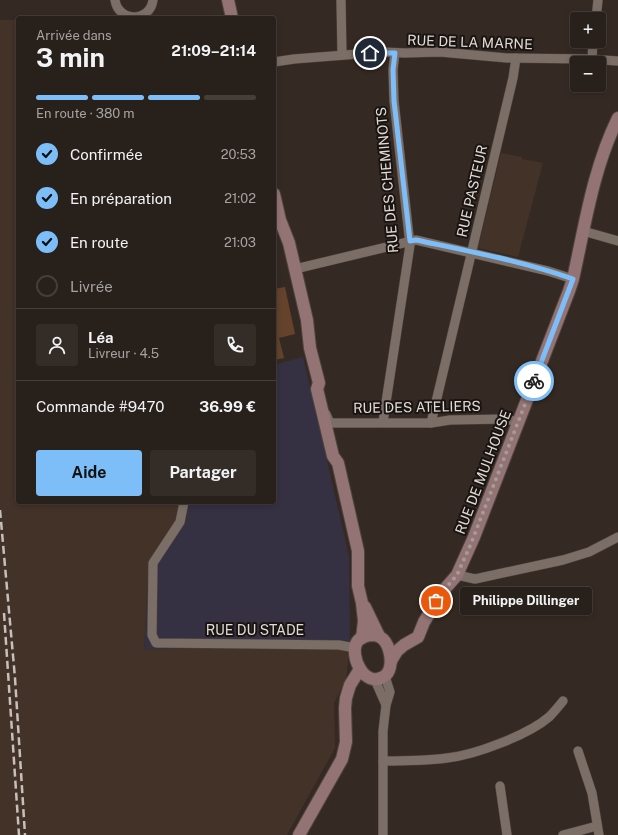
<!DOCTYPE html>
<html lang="fr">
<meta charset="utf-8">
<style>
body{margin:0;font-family:"Public Sans",sans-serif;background:#342d27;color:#f1f3f6;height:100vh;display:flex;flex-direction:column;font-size:15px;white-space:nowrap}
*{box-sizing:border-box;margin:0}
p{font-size:13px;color:#a5a3a2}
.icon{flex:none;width:22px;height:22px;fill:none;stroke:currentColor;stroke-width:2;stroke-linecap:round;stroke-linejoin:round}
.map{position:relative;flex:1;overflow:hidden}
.panel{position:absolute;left:16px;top:16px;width:260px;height:488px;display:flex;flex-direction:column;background:#28201a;border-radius:4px;box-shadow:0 2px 6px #0003,0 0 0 1px #443e39}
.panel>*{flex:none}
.tools{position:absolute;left:570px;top:12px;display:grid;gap:8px}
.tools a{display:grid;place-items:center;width:36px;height:36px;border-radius:4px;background:#28201a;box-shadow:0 2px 6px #0003,0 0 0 1px #443e39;font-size:20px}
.pin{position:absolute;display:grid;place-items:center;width:34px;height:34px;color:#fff;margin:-17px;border:2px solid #fff;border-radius:50%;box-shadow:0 1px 4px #0007}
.courier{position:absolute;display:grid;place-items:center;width:40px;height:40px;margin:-20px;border:3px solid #7dbef9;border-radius:50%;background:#fff;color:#222;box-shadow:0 1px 5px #0007}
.bubble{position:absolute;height:28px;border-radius:4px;background:#28201a;box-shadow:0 2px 6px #0003,0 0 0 1px #443e39;font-size:13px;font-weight:700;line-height:28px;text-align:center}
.head em{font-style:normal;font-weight:700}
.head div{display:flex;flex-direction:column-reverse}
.head{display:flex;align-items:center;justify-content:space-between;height:68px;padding:0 20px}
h1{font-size:26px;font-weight:700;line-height:30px}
.bar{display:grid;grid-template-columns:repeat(4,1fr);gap:6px 4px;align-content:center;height:48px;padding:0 20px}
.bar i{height:5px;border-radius:3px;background:#443e39}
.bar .current{background:#7dbef9}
.bar p{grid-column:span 4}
.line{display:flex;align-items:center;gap:10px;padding:0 20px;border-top:1px solid #443e39}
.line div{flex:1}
.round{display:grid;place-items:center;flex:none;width:42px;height:42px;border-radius:4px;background:#342d27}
ol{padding:0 20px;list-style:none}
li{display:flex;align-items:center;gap:12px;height:44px}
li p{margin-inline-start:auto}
li .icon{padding:4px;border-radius:50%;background:#7dbef9;color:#111;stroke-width:4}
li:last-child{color:#a5a3a2}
li i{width:22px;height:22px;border:2px solid #443e39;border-radius:50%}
.button{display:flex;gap:8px;margin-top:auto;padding:8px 20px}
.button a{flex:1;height:46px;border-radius:4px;background:#7dbef9;color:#111;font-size:16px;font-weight:700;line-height:46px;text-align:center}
.button a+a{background:#342d27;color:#f1f3f6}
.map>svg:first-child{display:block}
.commercial{fill:#353142}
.built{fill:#433228}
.green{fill:#64422b}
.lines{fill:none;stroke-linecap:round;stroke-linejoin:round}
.street-casing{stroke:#4f4640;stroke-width:10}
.secondary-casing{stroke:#4f4640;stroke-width:14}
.street{stroke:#7b6e66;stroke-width:9}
.secondary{stroke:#947374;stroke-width:12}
.rail{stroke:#c7bfba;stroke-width:2.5;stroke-dasharray:8 4;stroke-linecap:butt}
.done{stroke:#a49c96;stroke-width:4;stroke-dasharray:0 7.2}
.route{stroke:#7dbef9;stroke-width:5}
.labels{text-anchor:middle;stroke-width:4;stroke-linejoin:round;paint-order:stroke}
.street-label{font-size:14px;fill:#e0d9d4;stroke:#191411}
</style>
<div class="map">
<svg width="618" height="835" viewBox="0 0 618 835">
<rect width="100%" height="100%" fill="#352a23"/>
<polygon class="commercial" points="303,357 349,556 350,641 144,650 149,560 186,522 188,502 274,502 274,365"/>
<g class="built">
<polygon points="0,20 18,20 18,502 188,502 186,522 149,560 144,650 350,641 346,680 334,703 335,748 287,835 0,835"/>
<polygon points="501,153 522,157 522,159 543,163 518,257 478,248"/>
</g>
<polygon class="green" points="285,287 295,334 279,338 284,358 274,360 274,289"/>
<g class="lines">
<defs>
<g id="street">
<path d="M 115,0 C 118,22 150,23 153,0"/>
<polyline points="341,0 342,55"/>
<polyline points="596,19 598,0"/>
<polyline points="592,59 593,41"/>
<polyline points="274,62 294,59 384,52 405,53 440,52 507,58 588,59 618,61"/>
<polyline points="583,231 618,241"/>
<polyline points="295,269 416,240 548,271 573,279"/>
<polyline points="326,414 330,423 431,423 450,420 505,419 518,422"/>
<polyline points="383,422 410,245 394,101 393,70 395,53"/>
<polyline points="431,423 513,78 516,58"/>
<polyline points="184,502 180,522 153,563 152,635 156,643 339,645 355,648"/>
<polyline points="457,575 475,579 563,560 589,552 618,537"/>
<polyline points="375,680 386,705"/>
<polyline points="578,751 592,793 599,835"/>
<path d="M 383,761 C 404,761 426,761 447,758 C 475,755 528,735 549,717 C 554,712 559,706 563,701"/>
<polyline points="500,786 507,835"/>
<polyline points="383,835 383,731 386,705 390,692 385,676"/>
<polyline points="563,835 597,826"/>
</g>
<g id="secondary">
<polyline points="228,0 232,18"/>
<polyline points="274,194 280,220 289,243 307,320 310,348 319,383 317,389 333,456 338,463 358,551 358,586 362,603 364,621 362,638"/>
<polyline points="365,607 379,636"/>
<path d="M 371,635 C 373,635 377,635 380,637 C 389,642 392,658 390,667 C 389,672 387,675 383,677 C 364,688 349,655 357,642 C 360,637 366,636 371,635 Z"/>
<path d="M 391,661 L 397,651 L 404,645 L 418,637 L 424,622 L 443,591 L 457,575 L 474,537 L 569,291 L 573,279 C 585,225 593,169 618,118"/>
<polyline points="299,835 342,759 346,742 345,708 346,698 350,685 360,669"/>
</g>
</defs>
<use href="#street" class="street-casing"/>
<use href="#secondary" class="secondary-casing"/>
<use href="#street" class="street"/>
<use href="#secondary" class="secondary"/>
<g class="rail">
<polyline points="0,510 15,678 25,835"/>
<polyline points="4,613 19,835"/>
</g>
</g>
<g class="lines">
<polyline class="done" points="436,601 443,591 457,575 470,546 534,381"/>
<path class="route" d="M 370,53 L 395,53 L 393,70 L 394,101 L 410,241 L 416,240 C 468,251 522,261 573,279 L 534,381"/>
</g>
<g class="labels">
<g class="street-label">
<text transform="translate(470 42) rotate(2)" y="5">RUE DE LA MARNE</text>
<text transform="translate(387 180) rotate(-95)" y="5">RUE DES CHEMINOTS</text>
<text transform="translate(472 191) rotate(-77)" y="5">RUE PASTEUR</text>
<text transform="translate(417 407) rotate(-1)" y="5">RUE DES ATELIERS</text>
<text transform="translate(483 472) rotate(-69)" y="5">RUE DE MULHOUSE</text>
<text x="255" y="635">RUE DU STADE</text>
</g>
</g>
</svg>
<div class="tools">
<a>+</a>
<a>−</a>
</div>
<div class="pin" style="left:436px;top:601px;background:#ea580c"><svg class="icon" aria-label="bag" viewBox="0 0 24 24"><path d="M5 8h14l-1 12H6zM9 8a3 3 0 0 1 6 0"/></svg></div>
<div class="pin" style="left:370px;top:53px;background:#1f2937"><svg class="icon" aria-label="home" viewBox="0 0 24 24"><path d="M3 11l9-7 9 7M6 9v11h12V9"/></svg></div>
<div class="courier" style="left:534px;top:381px"><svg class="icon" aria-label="bike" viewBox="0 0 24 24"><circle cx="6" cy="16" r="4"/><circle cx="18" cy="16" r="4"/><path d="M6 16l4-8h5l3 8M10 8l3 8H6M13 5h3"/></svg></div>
<div class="bubble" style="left:460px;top:587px;width:132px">Philippe Dillinger</div>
<section class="panel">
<div class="head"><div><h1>3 min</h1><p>Arrivée dans</p></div><em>21:09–21:14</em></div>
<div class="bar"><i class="current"></i><i class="current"></i><i class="current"></i><i></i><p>En route · 380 m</p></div>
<ol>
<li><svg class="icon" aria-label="check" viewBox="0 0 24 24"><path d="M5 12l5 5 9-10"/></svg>Confirmée<p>20:53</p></li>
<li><svg class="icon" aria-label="check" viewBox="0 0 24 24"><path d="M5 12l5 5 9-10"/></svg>En préparation<p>21:02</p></li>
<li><svg class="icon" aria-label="check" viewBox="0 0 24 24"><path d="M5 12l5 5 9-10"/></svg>En route<p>21:03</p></li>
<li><i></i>Livrée</li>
</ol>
<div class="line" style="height:72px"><a class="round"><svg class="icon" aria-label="person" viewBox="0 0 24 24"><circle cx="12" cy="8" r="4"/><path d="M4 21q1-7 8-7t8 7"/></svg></a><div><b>Léa</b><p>Livreur · 4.5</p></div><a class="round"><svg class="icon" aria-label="phone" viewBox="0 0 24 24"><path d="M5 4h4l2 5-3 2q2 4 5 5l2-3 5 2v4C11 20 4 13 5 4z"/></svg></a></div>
<div class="line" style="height:52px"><div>Commande #9470</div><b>36.99 €</b></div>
<div class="button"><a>Aide</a><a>Partager</a></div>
</section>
</div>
